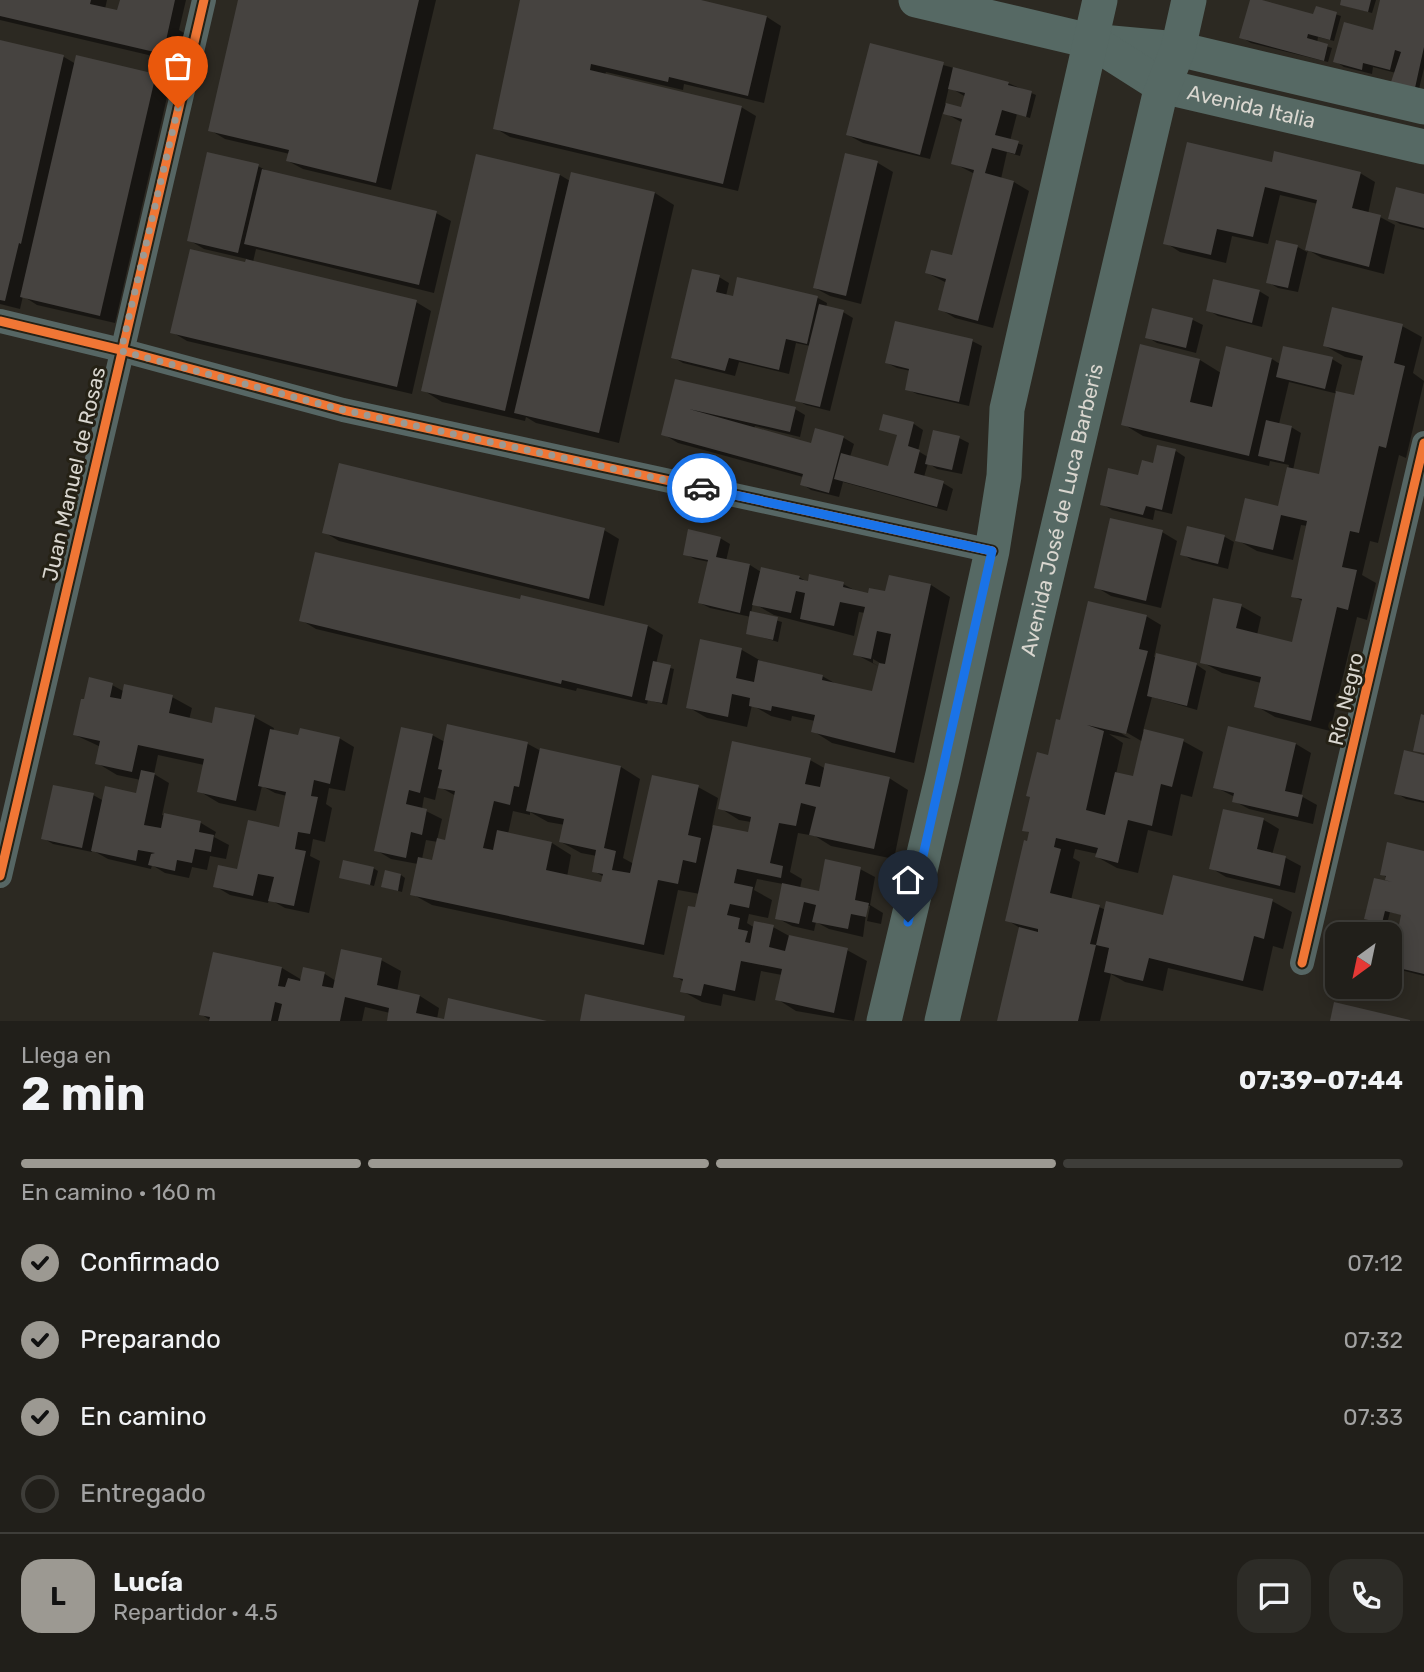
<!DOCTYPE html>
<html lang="es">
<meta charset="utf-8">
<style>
body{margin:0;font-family:Rubik,sans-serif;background:#2d2c27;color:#f1f3f6;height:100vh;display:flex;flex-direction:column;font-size:26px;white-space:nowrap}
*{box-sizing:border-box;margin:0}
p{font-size:23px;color:#a2a2a2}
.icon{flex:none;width:38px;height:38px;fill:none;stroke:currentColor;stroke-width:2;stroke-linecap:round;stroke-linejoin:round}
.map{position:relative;height:1021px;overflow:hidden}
.panel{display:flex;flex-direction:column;background:#211f1a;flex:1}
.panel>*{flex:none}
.needle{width:46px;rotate:213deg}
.controls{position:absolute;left:1325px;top:922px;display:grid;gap:14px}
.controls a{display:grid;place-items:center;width:77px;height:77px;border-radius:14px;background:#211f1a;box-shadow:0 4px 18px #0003,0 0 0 2px #3e3d39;font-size:35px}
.pin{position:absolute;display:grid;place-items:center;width:60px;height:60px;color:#fff;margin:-72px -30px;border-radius:50% 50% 50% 0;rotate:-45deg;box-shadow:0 0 7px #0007}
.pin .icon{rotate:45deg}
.courier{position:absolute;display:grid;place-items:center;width:70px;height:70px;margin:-35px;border:5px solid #1a73e8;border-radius:50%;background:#fff;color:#222;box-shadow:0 2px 9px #0007}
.headline em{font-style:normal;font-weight:700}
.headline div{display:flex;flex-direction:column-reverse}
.headline{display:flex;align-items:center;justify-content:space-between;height:119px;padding:0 21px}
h1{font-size:46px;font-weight:700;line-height:52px}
.bar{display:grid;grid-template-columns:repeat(4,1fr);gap:10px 7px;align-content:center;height:84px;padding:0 21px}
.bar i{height:9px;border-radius:5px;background:#3e3d39}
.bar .current{background:#9c9992}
.bar p{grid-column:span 4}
.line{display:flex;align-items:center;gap:18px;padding:0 21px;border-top:2px solid #3e3d39}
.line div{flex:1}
.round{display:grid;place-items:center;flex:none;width:74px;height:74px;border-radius:21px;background:#2d2c27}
ol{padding:0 21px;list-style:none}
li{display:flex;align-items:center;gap:21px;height:77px}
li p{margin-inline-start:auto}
li .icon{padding:7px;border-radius:50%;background:#9c9992;color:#111;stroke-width:4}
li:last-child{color:#a2a2a2}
li i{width:38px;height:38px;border:4px solid #3e3d39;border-radius:50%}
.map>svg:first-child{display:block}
.shadow{fill:#0007;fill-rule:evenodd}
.building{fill:#464340}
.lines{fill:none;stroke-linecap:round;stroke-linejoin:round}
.minor{stroke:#566664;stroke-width:24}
.secondary{stroke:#566964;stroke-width:35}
.cycleway-casing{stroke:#252115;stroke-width:13}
.cycleway{stroke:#f07635;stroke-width:9}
.done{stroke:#9c9992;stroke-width:7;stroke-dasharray:0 12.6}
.route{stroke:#1a73e8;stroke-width:9}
.labels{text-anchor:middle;stroke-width:6;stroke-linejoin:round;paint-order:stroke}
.street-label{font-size:21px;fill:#d9d6cf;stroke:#252115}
</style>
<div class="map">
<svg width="1424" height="1021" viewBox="0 0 1424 1021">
<rect width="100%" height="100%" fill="#2c2922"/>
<g class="shadow">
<polygon points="0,0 107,0 105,9 119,12 121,0 186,0 179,30 184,33 178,62 0,20"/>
<polygon points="240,0 436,0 391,190 303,169 288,161 290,154 225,139 210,130"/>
<polygon points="523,0 693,0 767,17 781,26 764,103 684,84 683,90 606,72 605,75 741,107 756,116 738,191 510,137 495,128"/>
<polygon points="1251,0 1315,16 1317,8 1341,16 1334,41 1318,37 1317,43 1332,48 1328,62 1251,43 1241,37"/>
<polygon points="1343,0 1376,0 1372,13 1347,6"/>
<polygon points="1382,0 1424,0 1424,68 1419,89 1398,83 1396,73 1373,67 1372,74 1344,67 1335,61 1374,32"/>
<polygon points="0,42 64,57 76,64 155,75 170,84 115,323 37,305 23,296 20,309 0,304"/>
<path d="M 871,45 L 1008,83 L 1036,95 L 1030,118 L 1017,114 L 1010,141 L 1023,145 L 1020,156 L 1007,152 L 1001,179 L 1014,182 L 1029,191 L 993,328 L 955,318 L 940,309 L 947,283 L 927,273 L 953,257 L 975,174 L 953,163 L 963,123 L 943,112 L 930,159 L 863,143 L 848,135 ZM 949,87 L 966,97 L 963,109 L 945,104 Z"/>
<polygon points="846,155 878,163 893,172 861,304 830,296 815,288"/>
<polygon points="478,156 560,175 570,181 655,193 674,205 619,443 536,423 526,417 525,421 442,402 423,390"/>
<polygon points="1273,164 1360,173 1375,182 1368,214 1380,217 1395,225 1384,274 1322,258 1308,250 1298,292 1278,288 1268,282 1298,247 1307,252 1318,204 1280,195 1268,244 1232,236 1226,263 1180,252 1166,243"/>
<polygon points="258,166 271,173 436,213 451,221 434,293 256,249 253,262 416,302 431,311 412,394 187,341 172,332 246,264 247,259 204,249 189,240"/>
<polygon points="1424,196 1424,230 1400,224 1390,218"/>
<polygon points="719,277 729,283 726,296 818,298 827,303 826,308 843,312 853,318 830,411 806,405 797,400 810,346 796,343 789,374 739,362 735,376 683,363 673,357"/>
<polygon points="1259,291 1269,297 1262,327 1218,316 1208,310"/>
<polygon points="1153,310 1193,320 1203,325 1196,353 1157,343 1147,337"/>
<path d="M 1402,326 L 1422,337 L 1413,373 L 1424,381 L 1406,458 L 1399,455 L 1378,543 L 1370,541 L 1362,575 L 1376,583 L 1367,620 L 1357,617 L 1330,731 L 1275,717 L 1256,706 L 1261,683 L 1222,673 L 1202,662 L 1241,606 L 1261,617 L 1257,635 L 1294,644 L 1304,602 L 1293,596 L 1308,526 L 1301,525 L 1293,560 L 1257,551 L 1237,540 L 1279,509 L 1289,465 L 1270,461 L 1269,466 L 1143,436 L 1123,424 L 1200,360 L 1221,373 L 1227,349 L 1272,359 L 1280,364 L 1332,359 L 1342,365 L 1335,392 L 1355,397 L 1364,361 L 1345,357 L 1325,346 ZM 1289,382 L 1338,394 L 1320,476 L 1293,470 L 1301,433 L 1291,427 L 1279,424 Z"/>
<polygon points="972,341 982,346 969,406 917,394 907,389 911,371 897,368 887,363"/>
<polygon points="672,402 795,409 805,415 800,437 755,426 754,429 812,445 816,430 844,438 854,444 850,457 890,468 899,435 881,429 884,416 914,424 923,430 918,451 928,457 959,438 969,443 962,474 937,469 928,463 924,477 943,483 953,489 947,511 843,482 839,497 811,490 802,484 803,477 678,443 663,434"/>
<polygon points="1176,451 1185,457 1172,514 1155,510 1153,520 1112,510 1102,504"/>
<polygon points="604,530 619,539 604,606 339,541 324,532"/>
<polygon points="1162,532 1177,541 1161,608 1111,596 1096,587"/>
<polygon points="1225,537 1234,542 1228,569 1192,560 1182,554"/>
<path d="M 720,538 L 730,544 L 726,561 L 750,565 L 761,572 L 799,577 L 809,583 L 843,584 L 858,592 L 869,595 L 887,593 L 890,577 L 931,585 L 950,597 L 914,763 L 832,743 L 813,731 L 815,721 L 792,716 L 791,721 L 771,716 L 752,705 L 747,727 L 707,718 L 688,707 L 702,642 L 742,650 L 761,661 L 822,676 L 838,685 L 874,693 L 880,667 L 855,654 L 865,613 L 859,612 L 854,636 L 774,615 L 753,603 L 751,613 L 782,622 L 778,642 L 747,633 L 751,617 L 710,608 L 700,603 L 709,562 L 695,559 L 685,554 ZM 873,659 L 880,663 L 880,667 L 873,663 Z"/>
<polygon points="522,597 648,626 663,635 656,664 674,669 667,705 648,700 647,704 577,688 576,691 316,629 301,620 521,601"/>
<path d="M 1146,616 L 1161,625 L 1154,657 L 1157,658 L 1158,655 L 1197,665 L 1206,671 L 1197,710 L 1152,697 L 1143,731 L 1183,741 L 1203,752 L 1192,797 L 1181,794 L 1172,836 L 1148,830 L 1138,873 L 1117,868 L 1097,857 L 1098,854 L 1075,849 L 1073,858 L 1080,862 L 1071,900 L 1099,907 L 1106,910 L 1165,917 L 1272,901 L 1292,912 L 1283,949 L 1273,946 L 1263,991 L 1168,968 L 1163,991 L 1125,982 L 1111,974 L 1100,1021 L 999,1021 L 1020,928 L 1007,920 L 1031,833 L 1024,830 L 1049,757 ZM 1119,728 L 1143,742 L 1134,778 L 1116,774 L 1123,743 L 1109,734 L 1131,739 L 1117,731 Z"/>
<polygon points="112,685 125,692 172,697 192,708 189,720 213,725 254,717 274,728 273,732 300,737 339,738 354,747 345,791 329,788 326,804 332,808 325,842 313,839 310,856 320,861 309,913 285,908 269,899 268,903 230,895 215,886 238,871 280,829 287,796 275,793 262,786 256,811 219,803 199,791 204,765 158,755 154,774 169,783 162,815 201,823 216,832 214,837 229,845 226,859 210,856 207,870 192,867 189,878 165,873 152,865 151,869 108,859 92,850 92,852 53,844 43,838 93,795 104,801 137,795 141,780 117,775 97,763 101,747 75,735"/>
<path d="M 448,726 L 528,744 L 541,751 L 621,767 L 640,779 L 623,858 L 634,864 L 698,787 L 718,798 L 712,827 L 749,835 L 751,822 L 739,820 L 720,808 L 810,760 L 826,769 L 889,778 L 908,790 L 894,859 L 831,846 L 815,836 L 798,833 L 790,872 L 802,879 L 800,888 L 820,893 L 860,869 L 875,877 L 870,905 L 883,913 L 881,924 L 867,921 L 870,906 L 867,906 L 863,937 L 829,929 L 816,922 L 814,931 L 792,926 L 777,918 L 783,884 L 757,879 L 754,890 L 772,900 L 768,918 L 749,914 L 747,923 L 755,928 L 773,927 L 791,937 L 847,950 L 867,961 L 854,1021 L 796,1011 L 777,999 L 782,975 L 761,971 L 755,1001 L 723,994 L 721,1006 L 702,1002 L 682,991 L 684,982 L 675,976 L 700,894 L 678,890 L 664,955 L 432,905 L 412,894 L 418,864 L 391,859 L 376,850 L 432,735 L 445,742 ZM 438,786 L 456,796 L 446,842 L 437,840 L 442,819 L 422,809 L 424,797 L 435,800 ZM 513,811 L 530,815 L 530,812 L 548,822 L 565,825 L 561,842 L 581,853 L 597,856 L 594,871 L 604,877 L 602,884 L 567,877 L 571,855 L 552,843 L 508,834 ZM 426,840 L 438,842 L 434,862 L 422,859 Z"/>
<polygon points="1296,744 1311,753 1301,796 1317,805 1313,824 1249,809 1234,801 1235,797 1215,787"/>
<polygon points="1424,757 1424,803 1406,799 1396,793"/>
<polygon points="1224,811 1264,820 1279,829 1272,855 1286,858 1301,866 1295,893 1226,877 1211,868"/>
<polygon points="1424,853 1424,976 1397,969 1390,965 1390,952 1394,930 1399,932 1403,915 1390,912 1387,924 1370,920 1395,884 1382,874"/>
<polygon points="373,868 378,871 374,886 341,877"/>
<polygon points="401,875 405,878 402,892 383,887"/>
<polygon points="214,954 282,968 302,980 325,974 336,981 381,960 401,971 397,992 420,996 439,1008 437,1019 445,1021 388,1021 390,1013 365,1007 362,1021 211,1021 201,1014"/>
</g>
<g class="building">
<polygon points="0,0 91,0 90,4 117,10 120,0 175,0 163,54 0,16"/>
<polygon points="238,0 419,0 376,183 286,161 289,150 208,131"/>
<polygon points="520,0 701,0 767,16 748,96 669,77 668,82 591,64 590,70 742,106 723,184 493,129"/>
<polygon points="1250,0 1262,0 1313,14 1316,6 1337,12 1330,40 1308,34 1307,38 1328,44 1324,61 1239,38"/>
<polygon points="1341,0 1371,0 1368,12 1340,5"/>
<polygon points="1380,0 1424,0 1424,47 1415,88 1391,82 1401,52 1395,50 1390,70 1363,63 1362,70 1333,62 1344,22 1373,30"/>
<polygon points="0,40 64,55 21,244 19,243 5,301 0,300"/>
<polygon points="870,43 944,62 920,155 846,135"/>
<polygon points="76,55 156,74 100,316 20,297"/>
<polygon points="953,67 1009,82 1008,85 1032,91 1026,117 1002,110 995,135 1019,141 1015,154 992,148 985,173 1014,181 978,321 938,310 946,279 925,273 931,250 952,255 974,170 951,164 962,119 943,114 946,103 961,107 965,93 948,89"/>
<polygon points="1187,142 1272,162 1274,151 1361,172 1352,208 1381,215 1369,267 1305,250 1317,200 1265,187 1253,237 1217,229 1211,255 1163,244"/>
<polygon points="207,152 259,164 238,253 187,241"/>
<polygon points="845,153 878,161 846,296 813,288"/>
<polygon points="476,154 560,174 505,411 421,391"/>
<polygon points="262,169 437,211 419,285 244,244"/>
<polygon points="571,172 655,192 599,433 514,413"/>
<polygon points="1396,187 1424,194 1424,228 1388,219"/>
<polygon points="1276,240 1298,245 1288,288 1266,283"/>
<polygon points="190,249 245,262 246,259 417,300 397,387 170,333"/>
<polygon points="692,269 720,275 716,292 733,296 737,277 818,296 807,344 786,339 779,370 729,358 725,371 671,358"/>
<polygon points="1213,279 1260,290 1252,323 1206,311"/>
<polygon points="819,304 844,310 820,407 795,401"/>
<polygon points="1332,307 1403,324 1394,363 1405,366 1386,448 1379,446 1359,533 1350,531 1342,567 1357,570 1348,610 1337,607 1311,721 1254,707 1261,677 1200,663 1213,598 1242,604 1236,628 1292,642 1302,599 1291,597 1307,521 1281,515 1273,550 1235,541 1245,498 1278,506 1287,467 1319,474 1336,391 1354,395 1363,356 1323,346"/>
<polygon points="1152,308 1193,318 1186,348 1145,338"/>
<polygon points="895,321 973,339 959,402 905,390 909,369 885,363"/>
<polygon points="1140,344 1200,359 1190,402 1212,407 1226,346 1272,358 1249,456 1121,425"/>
<polygon points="1283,346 1333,357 1325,389 1276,377"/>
<polygon points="675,379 796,407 790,432 689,409 811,443 815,428 844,436 829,493 800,485 803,474 661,435"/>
<polygon points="883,414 914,422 908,446 920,450 914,473 944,481 937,507 834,479 841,453 888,466 897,435 879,430"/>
<polygon points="1266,420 1292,426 1284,462 1258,456"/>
<polygon points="933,430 960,436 952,470 925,464"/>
<polygon points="1157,445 1176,449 1162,510 1146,506 1143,515 1100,505 1108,468 1138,475 1142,460 1153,463"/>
<polygon points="339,463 605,528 589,599 322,533"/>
<polygon points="1110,518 1163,530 1146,601 1094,588"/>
<polygon points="1187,526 1225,535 1218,564 1180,555"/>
<polygon points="688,529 721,537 716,557 750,564 740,613 698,603 708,560 683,555"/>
<polygon points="315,552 520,599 521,595 648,625 632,697 562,680 561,684 299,621"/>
<polygon points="761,567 800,576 799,579 808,581 809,574 844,582 843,587 868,593 869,588 885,591 889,575 931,584 895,753 811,732 815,715 772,706 771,711 749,706 750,698 732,694 728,717 686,708 700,639 742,648 736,678 754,682 758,660 823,675 822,680 872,691 879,663 885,664 891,634 877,631 871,659 853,655 865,607 840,602 834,626 800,619 805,593 796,591 791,613 752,605"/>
<polygon points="1088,601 1147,615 1139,649 1148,651 1126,734 1087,725 1104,731 1086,810 1105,815 1115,772 1133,776 1144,729 1184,739 1172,787 1161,784 1152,826 1128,820 1118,863 1095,857 1098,848 1056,838 1054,847 1061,849 1050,893 1100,905 1090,944 1096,945 1078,1021 997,1021 1019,927 1038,932 1038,929 1005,921 1024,840 1027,841 1029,832 1022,831 1030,797 1026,796 1037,752 1048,755 1056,719 1060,720"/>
<polygon points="750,611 778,617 773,640 746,634"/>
<polygon points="1156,653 1197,663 1187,706 1147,696"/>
<polygon points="653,661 671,665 662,703 645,700"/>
<polygon points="89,677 113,683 110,697 121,699 124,684 173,695 169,713 212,723 215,707 255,715 236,801 197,792 204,759 138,745 132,772 95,764 100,741 73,735 81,699 84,699"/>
<polygon points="1421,714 1424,715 1424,753 1413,751"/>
<polygon points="447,724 528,742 519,787 514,786 510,805 494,801 483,848 493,850 497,830 552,842 546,870 601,882 603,874 592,872 596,850 559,842 564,819 526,811 540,748 621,766 604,848 616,851 612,870 630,873 652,775 699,785 688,835 701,838 696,863 683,860 678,884 658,880 644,945 410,895 418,857 432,860 437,838 445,840 455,791 438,788 442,770 438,769"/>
<polygon points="1228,726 1296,743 1285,791 1303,795 1298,817 1232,802 1234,793 1213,788"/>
<polygon points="401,727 433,734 420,793 409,790 406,804 427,809 422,835 411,832 406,858 374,851"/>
<polygon points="300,728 340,737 330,784 314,780 311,796 318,797 310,834 298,832 295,849 306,851 294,906 268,901 274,877 258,874 253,896 213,887 218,865 237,869 248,820 279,827 286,792 258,786 270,729 298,735"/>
<polygon points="732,741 811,758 805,784 820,787 825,763 890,777 874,849 809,835 816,807 801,803 796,826 779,823 770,863 783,866 781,878 737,869 734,883 753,887 749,908 730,904 727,915 740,918 738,929 748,931 745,942 750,943 754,921 774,925 769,947 785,951 789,935 848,948 834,1013 775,1000 782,969 741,961 735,991 704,984 701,996 680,992 683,979 673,977 688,906 695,907 713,825 748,832 751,817 718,809"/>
<polygon points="1404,750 1424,755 1424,801 1394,794"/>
<polygon points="141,770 155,773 144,825 161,828 164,813 201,821 199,832 214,835 211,852 195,849 192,863 177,860 175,871 148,865 151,854 155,853 138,850 136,861 91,851 105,786 136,793"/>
<polygon points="53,785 94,793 82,848 41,839"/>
<polygon points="1223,809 1264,818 1257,849 1286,856 1280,886 1209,869"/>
<polygon points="1387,842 1424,851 1424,974 1390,966 1390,944 1393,928 1398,930 1401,915 1385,911 1382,923 1364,919 1374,878 1392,882 1385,880 1386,876 1380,875"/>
<polygon points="825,859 861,867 855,900 869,903 866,917 851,914 848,929 812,922 816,905 804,902 799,924 775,919 782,883 819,891"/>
<polygon points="343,860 374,867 370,885 339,878"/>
<polygon points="385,870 401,874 398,891 381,887"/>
<polygon points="1173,875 1273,899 1264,939 1254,936 1243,981 1149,958 1143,981 1104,972 1109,948 1096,945 1106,901 1163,915"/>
<polygon points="341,949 382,958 377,985 420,995 416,1013 444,1019 448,998 547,1021 387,1021 389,1008 345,997 340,1021 278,1021 282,1004 275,1002 271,1021 209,1021 210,1017 199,1015 213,952 282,967 278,986 285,987 288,978 300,981 303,967 325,972 322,986 333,988"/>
<polygon points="585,994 685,1016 684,1021 580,1021"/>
<polygon points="1334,1002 1410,1020 1410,1021 1330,1021"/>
</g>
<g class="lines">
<g class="minor">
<polyline points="0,321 121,350 343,410 992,551"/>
<polyline points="0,876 204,0"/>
<polyline points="1302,963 1424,443"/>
</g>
<g class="secondary">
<polyline points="916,0 1090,41 1178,49 1424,107"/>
<path id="s1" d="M 1096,44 L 1162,86 L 1424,147"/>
<polyline points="884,1021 943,774 992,551 1004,476 1007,409 1100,0"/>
<path id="s2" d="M 942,1021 L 1159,98 L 1178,49 L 1189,0"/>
</g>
<defs>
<g id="cycleway">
<polyline points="0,321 121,350 343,410 992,551"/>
<polyline points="0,876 204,0"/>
<polyline points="1302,963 1424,443"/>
</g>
</defs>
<use href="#cycleway" class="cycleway-casing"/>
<use href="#cycleway" class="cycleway"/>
</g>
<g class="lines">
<polyline class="done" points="178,108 121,351 343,410 702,488"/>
<polyline class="route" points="702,488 992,551 908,922"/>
</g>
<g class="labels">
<g class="street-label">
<text dy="7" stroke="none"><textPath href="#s1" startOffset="170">Avenida Italia</textPath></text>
<text transform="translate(74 474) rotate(-77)" y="7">Juan Manuel de Rosas</text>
<text dy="7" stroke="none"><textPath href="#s2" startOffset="525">Avenida José de Luca Barberis</textPath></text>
<text transform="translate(1346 699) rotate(-77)" y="7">Río Negro</text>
</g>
</g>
</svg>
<div class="controls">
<a><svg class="needle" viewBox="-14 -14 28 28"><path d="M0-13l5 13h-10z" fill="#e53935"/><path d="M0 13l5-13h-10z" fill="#a2a2a2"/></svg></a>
</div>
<div class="pin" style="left:178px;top:108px;background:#ea580c"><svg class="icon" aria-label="bag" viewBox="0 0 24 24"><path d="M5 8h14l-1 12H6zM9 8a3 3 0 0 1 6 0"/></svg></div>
<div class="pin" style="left:908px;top:922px;background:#1f2937"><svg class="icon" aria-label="home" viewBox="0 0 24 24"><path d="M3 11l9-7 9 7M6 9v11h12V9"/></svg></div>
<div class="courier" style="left:702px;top:488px"><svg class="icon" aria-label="car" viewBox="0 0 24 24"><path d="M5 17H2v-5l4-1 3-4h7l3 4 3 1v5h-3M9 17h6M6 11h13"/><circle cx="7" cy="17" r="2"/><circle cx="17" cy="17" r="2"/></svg></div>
</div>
<section class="panel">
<div class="headline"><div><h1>2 min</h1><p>Llega en</p></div><em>07:39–07:44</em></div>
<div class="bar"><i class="current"></i><i class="current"></i><i class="current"></i><i></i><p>En camino · 160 m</p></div>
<ol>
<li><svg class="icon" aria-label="check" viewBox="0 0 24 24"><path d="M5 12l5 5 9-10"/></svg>Confirmado<p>07:12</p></li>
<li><svg class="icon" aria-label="check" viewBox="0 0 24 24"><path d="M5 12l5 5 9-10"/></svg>Preparando<p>07:32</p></li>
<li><svg class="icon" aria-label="check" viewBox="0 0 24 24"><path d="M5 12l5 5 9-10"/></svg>En camino<p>07:33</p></li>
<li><i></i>Entregado</li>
</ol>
<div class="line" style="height:126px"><b class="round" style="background:#9c9992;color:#111">L</b><div><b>Lucía</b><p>Repartidor · 4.5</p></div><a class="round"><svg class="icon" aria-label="chat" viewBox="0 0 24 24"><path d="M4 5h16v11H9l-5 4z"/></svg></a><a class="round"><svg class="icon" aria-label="phone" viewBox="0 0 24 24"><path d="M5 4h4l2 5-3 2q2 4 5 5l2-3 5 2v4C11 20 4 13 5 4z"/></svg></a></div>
</section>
